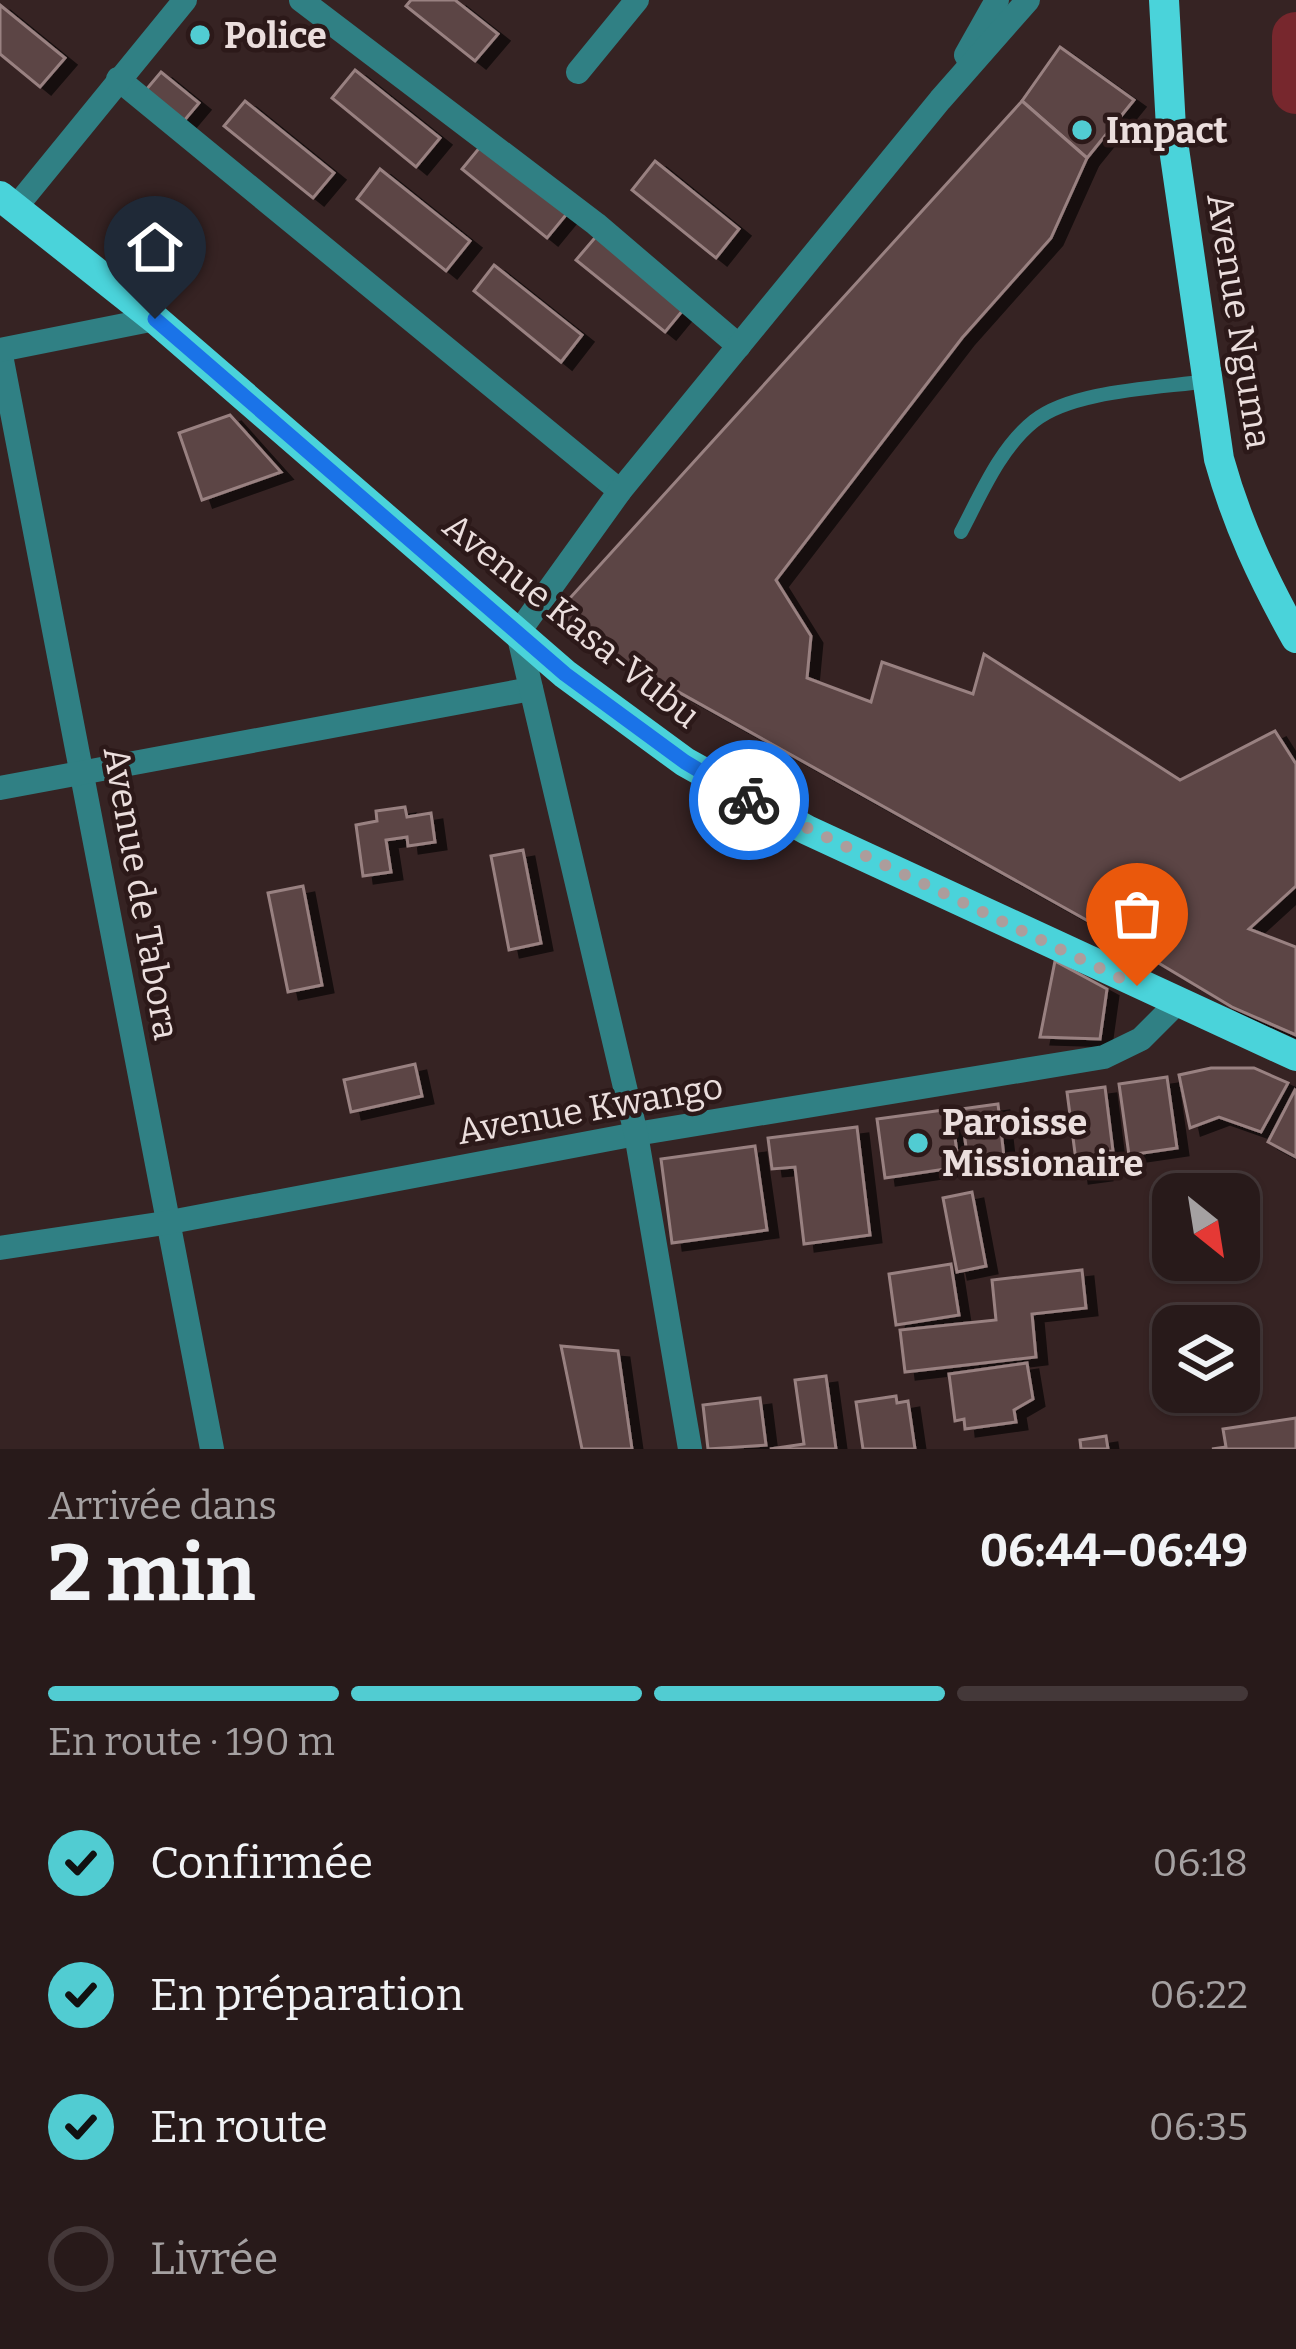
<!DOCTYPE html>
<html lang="fr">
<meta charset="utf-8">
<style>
body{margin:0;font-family:Bitter,serif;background:#342727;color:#f1f3f6;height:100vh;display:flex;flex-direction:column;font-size:45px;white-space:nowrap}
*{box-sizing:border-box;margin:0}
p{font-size:39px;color:#a5a1a2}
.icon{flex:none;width:66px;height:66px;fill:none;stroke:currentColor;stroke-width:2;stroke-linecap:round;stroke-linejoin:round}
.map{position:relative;height:1449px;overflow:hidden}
.side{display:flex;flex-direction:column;background:#281a1a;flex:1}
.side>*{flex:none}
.needle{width:78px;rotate:150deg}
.fabs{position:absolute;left:1152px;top:1173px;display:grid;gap:24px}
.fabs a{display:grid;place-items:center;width:108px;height:108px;border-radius:24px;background:#281a1a;box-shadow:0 3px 9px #0004,0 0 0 3px #443839;font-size:60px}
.pin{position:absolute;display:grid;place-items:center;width:102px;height:102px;color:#fff;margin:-123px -51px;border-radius:50% 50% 50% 0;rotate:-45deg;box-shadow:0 0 12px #0007}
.pin .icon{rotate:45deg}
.courier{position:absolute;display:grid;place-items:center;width:120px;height:120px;margin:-60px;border:9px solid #1a73e8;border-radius:50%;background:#fff;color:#222;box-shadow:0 3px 15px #0007}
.headline em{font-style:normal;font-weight:700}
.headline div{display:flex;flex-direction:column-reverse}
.headline{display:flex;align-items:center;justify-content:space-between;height:204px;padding:0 48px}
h1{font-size:78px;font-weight:700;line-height:90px}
.bar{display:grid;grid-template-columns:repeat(4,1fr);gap:18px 12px;align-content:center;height:144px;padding:0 48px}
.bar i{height:15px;border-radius:9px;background:#443839}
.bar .current{background:#51ccd2}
.bar p{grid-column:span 4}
ol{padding:0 48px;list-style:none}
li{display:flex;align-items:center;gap:36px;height:132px}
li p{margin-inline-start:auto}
li .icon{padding:12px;border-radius:50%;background:#51ccd2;color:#111;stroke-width:4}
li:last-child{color:#a5a1a2}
li i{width:66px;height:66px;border:6px solid #443839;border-radius:50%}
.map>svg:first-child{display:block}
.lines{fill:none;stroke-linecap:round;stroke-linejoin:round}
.river{stroke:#77272d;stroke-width:48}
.building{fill:#5b4545;stroke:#998181;stroke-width:3;filter:url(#shadow)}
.lane{stroke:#308084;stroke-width:14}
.street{stroke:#308084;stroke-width:24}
.primary{stroke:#4ad3da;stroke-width:30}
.done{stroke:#ac9d9c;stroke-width:12;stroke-dasharray:0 21.6}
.route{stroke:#1a73e8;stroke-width:15}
.poi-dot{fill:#51ccd2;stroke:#2c1919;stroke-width:4.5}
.labels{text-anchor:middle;stroke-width:9;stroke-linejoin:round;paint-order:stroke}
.poi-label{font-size:36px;font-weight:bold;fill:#ebdedd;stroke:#2c1919;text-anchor:start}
.street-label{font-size:36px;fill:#ebdedd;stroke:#2c1919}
</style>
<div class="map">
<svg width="1296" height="1449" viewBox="0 0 1296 1449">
<defs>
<filter id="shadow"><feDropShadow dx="11" dy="7" stdDeviation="0" flood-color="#0009"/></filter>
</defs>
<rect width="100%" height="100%" fill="#362323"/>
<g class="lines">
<polyline class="river" points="1296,36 1296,90"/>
</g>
<g class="building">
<polygon points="411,0 455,0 498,34 475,61 406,6"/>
<polygon points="0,5 65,58 40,87 0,54"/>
<polygon points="1060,47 1134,100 1087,158 1022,101"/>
<polygon points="355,70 440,138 416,167 332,98"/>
<polygon points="161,72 199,103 183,122 145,91"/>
<polygon points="245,101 334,173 313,198 224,126"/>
<polygon points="1022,101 1087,158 1051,238 962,338 776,580 811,636 807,678 871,702 882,662 973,694 984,654 1180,780 1275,731 1296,764 1296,886 1249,929 1296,947 1296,1035 1232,1007 1090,922 550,620"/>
<polygon points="485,141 570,210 547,238 462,169"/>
<polygon points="655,161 739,229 716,258 632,190"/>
<polygon points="380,169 470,241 446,271 357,199"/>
<polygon points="599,233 688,304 665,332 576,260"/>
<polygon points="494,265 582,335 561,362 474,291"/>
<polygon points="230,415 281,472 202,500 179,433"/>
<polygon points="405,807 407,817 431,813 435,842 408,846 407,837 386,840 391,872 363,876 356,825 377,821 376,811"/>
<polygon points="523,850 541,943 509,950 491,856"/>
<polygon points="303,886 322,985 288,992 268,893"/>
<polygon points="1055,961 1107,989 1100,1039 1040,1037"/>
<polygon points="415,1064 422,1096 351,1112 344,1080"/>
<polygon points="1211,1068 1254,1068 1288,1083 1261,1132 1219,1117 1190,1128 1179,1075"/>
<polygon points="1167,1077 1177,1148 1129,1155 1119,1084"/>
<polygon points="1105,1087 1113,1151 1098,1152 1101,1173 1078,1176 1067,1092"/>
<polygon points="1295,1090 1296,1091 1296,1157 1268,1142"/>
<polygon points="998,1104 1004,1157 968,1162 961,1109"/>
<polygon points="951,1109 959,1167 885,1178 877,1119"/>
<polygon points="857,1127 870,1235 804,1244 795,1167 772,1169 768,1138"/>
<polygon points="755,1146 767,1230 672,1243 661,1159"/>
<polygon points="972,1192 986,1266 957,1272 943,1198"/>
<polygon points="951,1264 959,1315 896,1325 889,1274"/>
<polygon points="1082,1270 1086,1308 1032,1314 1036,1357 905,1372 900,1330 996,1320 992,1280"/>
<polygon points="561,1346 618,1351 632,1449 582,1449"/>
<polygon points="1027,1363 1033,1399 1014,1410 1016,1422 965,1429 964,1419 955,1421 949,1374"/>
<polygon points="826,1376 836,1449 770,1449 804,1444 795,1380"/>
<polygon points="896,1396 897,1403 908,1401 915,1449 863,1449 856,1402"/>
<polygon points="760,1398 766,1445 708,1449 703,1405"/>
<polygon points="1296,1418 1296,1449 1212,1449 1226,1447 1223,1429"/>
<polygon points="1106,1436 1108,1449 1081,1449 1080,1440"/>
</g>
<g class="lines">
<path class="lane" d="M 961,532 C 981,494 1000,448 1034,421 C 1072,390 1160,388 1208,381"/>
<g class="street">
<polyline points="301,0 596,224 739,346"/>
<polyline points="966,55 997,0"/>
<polyline points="578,72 637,0"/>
<polyline points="118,79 620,491"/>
<polyline points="16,207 185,0"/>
<polyline points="0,350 212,1449"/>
<polyline points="0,350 155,319"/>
<polyline points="0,788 531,689"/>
<polyline points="0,1248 165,1223 636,1134 1104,1057 1141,1039 1176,1004"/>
<polyline points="690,1449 636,1134 518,633 620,491 940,100 1028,0"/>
</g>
<g class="primary">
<path d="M 1164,0 L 1171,128 L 1219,459 C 1237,524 1263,579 1296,638"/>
<polyline points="0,196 155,319 565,674 685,762 807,830 1296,1056"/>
</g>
</g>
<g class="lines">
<polyline class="done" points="749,800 1137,986"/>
<polyline class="route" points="155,319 565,674 685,762 749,800"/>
</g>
<g class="poi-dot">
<circle cx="200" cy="35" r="12"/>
<circle cx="1082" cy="130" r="12"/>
<circle cx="918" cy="1143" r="12"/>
</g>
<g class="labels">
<g class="poi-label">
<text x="224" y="48">Police</text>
<text x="1106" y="143">Impact</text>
<text x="942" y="1135">Paroisse<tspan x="942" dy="41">Missionaire</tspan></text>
</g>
<g class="street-label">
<text transform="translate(1240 321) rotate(81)" y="13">Avenue Nguma</text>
<text transform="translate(572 620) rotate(39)" y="13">Avenue Kasa-Vubu</text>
<text transform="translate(142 893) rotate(80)" y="13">Avenue de Tabora</text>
<text transform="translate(590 1108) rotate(-10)" y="13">Avenue Kwango</text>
</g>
</g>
</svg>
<div class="fabs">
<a><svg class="needle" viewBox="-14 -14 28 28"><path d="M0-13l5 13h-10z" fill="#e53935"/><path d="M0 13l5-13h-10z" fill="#a5a1a2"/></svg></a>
<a><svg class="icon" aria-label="layers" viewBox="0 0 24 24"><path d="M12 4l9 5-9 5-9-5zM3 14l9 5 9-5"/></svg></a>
</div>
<div class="pin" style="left:1137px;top:986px;background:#ea580c"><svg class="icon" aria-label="bag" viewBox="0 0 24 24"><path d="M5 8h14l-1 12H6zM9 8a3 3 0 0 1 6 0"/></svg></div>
<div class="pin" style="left:155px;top:319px;background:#1f2937"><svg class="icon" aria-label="home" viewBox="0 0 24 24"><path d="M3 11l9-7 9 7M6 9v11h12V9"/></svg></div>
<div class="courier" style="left:749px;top:800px"><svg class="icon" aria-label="bike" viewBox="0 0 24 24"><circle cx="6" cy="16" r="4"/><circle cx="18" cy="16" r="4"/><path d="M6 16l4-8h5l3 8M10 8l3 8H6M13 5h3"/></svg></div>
</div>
<section class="side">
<div class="headline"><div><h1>2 min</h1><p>Arrivée dans</p></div><em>06:44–06:49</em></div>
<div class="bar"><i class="current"></i><i class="current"></i><i class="current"></i><i></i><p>En route · 190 m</p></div>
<ol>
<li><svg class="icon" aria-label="check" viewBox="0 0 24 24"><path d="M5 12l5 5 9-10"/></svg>Confirmée<p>06:18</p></li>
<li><svg class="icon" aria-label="check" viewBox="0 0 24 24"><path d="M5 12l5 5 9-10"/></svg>En préparation<p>06:22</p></li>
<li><svg class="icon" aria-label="check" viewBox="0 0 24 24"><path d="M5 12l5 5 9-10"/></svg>En route<p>06:35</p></li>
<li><i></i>Livrée</li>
</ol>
</section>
